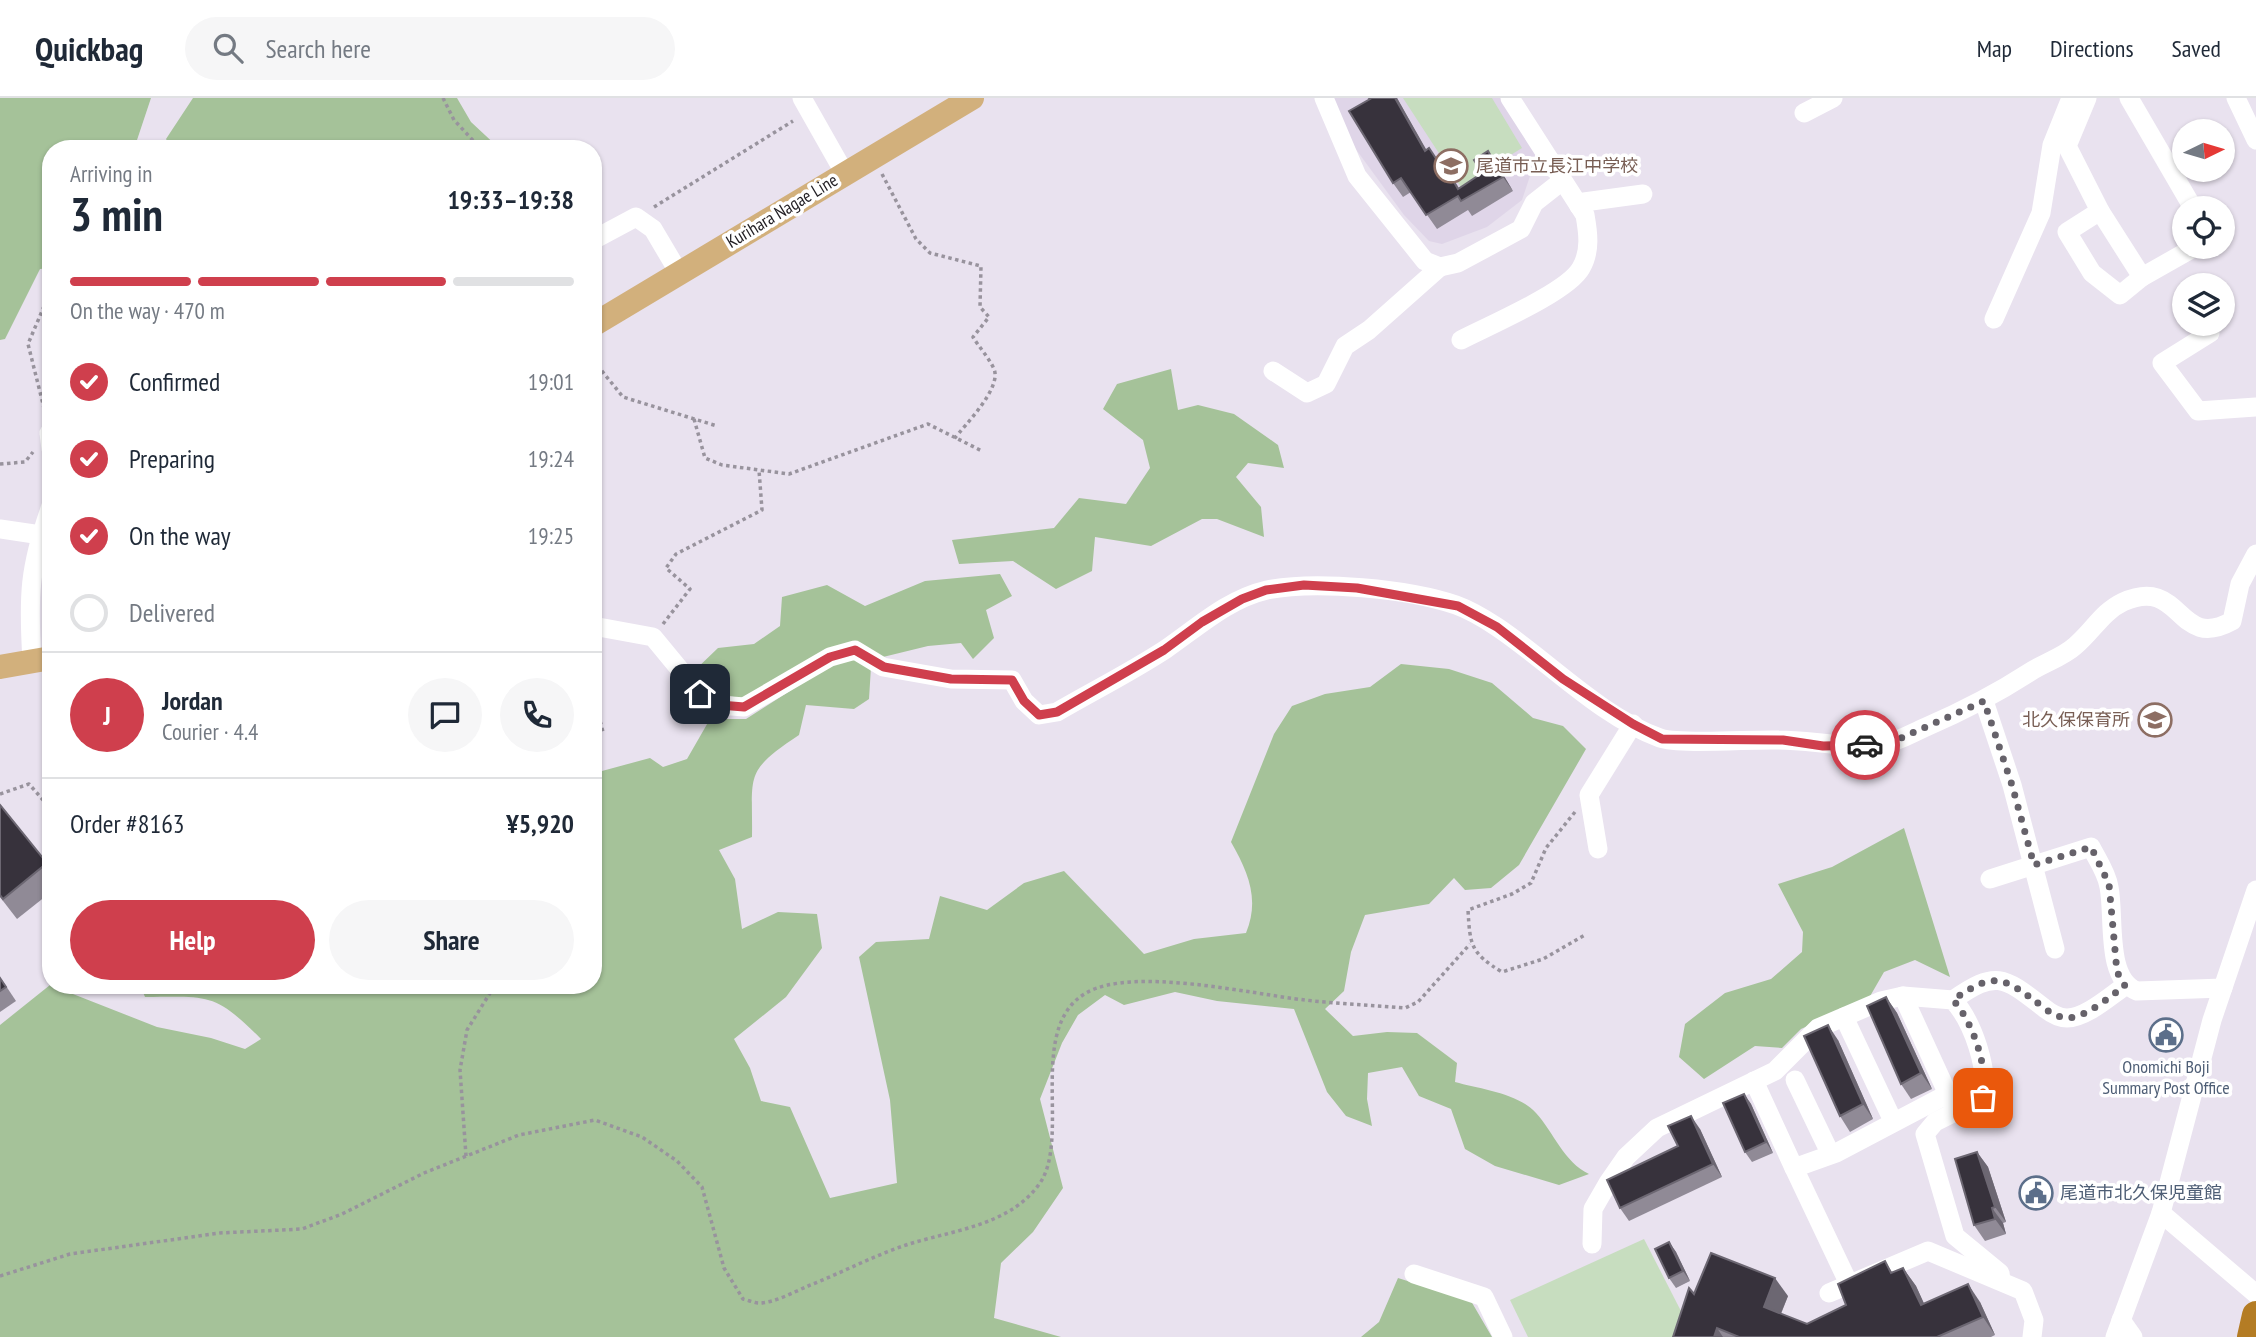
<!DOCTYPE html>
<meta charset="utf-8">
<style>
body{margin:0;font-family:"PT Sans Narrow","Noto Sans JP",sans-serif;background:#f6f6f7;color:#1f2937;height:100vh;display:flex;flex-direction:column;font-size:26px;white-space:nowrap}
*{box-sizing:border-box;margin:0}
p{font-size:23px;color:#747a83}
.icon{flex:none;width:38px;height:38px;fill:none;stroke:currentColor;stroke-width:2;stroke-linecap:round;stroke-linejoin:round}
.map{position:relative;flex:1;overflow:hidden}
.panel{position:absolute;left:42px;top:42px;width:560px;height:854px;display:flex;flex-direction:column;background:#fff;border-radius:28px;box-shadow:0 2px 5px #0004}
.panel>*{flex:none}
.needle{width:46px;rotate:85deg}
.fabs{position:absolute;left:2172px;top:21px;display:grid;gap:14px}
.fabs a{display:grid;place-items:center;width:63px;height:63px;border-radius:50%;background:#fff;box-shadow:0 2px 5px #0004;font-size:35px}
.pin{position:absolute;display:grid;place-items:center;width:60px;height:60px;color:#fff;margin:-30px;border-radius:14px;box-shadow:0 4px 10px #0006}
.courier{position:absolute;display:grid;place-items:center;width:70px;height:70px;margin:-35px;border:5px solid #cf3f4d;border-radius:50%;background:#fff;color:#222;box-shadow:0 2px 9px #0007}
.headline em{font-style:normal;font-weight:800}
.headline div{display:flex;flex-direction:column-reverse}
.headline{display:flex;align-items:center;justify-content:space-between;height:119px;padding:0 28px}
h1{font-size:46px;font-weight:800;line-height:52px}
.bar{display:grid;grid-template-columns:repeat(4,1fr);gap:10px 7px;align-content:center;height:84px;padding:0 28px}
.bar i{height:9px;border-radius:5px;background:#e0e1e3}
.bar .active{background:#cf3f4d}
.bar p{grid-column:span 4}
.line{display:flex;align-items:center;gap:18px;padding:0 28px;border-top:2px solid #e0e1e3}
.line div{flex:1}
.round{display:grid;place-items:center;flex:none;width:74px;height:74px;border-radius:37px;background:#f6f6f7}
ol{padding:0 28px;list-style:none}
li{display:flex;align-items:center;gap:21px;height:77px}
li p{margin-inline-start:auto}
li .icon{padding:7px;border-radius:50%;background:#cf3f4d;color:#fff;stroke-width:4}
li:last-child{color:#747a83}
li i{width:38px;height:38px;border:4px solid #e0e1e3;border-radius:50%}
.action{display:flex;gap:14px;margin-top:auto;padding:14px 28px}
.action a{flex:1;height:80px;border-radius:42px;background:#cf3f4d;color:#fff;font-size:28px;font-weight:800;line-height:80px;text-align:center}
.action a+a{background:#f6f6f7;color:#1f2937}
header{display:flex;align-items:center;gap:42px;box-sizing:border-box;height:98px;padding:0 35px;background:#fff;border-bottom:2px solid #e0e1e3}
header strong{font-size:33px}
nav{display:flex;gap:38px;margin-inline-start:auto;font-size:24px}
.search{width:490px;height:63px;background:#f6f6f7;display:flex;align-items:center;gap:18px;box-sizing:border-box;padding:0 24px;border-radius:38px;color:#747a83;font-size:26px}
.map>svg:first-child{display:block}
.built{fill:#dfd5e8}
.green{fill:#c7ddbf}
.forest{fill:#a5c299}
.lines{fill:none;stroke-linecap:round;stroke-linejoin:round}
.path{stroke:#98939d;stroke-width:3.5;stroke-dasharray:3.5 3.5;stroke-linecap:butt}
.minor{stroke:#fff;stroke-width:19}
.major{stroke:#d2b07c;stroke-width:24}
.highway{stroke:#b47c24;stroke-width:28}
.wall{fill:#908a96}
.shaded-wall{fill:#6c6772}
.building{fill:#37323c;stroke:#6c6772;stroke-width:2}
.done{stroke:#66626a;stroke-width:7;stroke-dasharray:0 12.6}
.route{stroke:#cf3f4d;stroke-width:9}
.labels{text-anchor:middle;stroke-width:7;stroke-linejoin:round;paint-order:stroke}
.education-label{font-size:18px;fill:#785e54;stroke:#fff;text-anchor:start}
.street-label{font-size:18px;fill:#201d22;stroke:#fff}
.service-label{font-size:18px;fill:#4e5e75;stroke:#fff}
</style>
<header>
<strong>Quickbag</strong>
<div class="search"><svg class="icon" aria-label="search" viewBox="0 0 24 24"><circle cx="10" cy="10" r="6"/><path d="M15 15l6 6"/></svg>Search here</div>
<nav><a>Map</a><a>Directions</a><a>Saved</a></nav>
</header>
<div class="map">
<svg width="2256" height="1239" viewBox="0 0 2256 1239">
<rect width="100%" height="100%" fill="#e9e2ef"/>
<polygon class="built" points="1329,0 1504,0 1538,54 1522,102 1487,129 1442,146 1429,143 1404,117 1344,35"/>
<g class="green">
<polygon points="1403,0 1492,0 1522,50 1480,76 1470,103"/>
<polygon points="1644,1141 1683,1217 1675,1239 1528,1239 1510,1202"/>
</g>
<g class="forest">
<polygon points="0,0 151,0 134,51 51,51 51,170 40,171 5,241 0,242"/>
<polygon points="193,0 457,0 471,24 500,51 408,51 379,43 374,51 172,51 166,41"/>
<polygon points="1171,271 1178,312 1198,307 1234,316 1278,347 1284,370 1248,365 1236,379 1261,409 1264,439 1217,421 1202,421 1151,448 1095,439 1092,473 1056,491 1013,463 959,466 952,442 1054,430 1079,400 1126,406 1150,370 1143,342 1103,311 1117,286"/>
<polygon points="1000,476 1012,498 986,512 994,540 973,561 961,545 928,548 883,559 859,546 746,601 728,598 693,574 718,550 754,546 780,528 782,499 827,487 865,508 925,483"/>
<path d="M 859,561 L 871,569 L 869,601 L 854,611 L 806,607 L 799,637 C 743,674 753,677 752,739 L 719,752 L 735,781 L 742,831 L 778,814 L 817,816 L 822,850 L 786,899 L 734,941 L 750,970 L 761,1003 L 790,1009 L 830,1100 L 897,1085 L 890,1002 L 859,859 L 876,844 L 929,841 L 940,798 L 987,812 L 1024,785 L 1064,773 L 1144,856 L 1194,841 L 1246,835 C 1260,801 1248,774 1231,744 L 1274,636 L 1292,608 L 1325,596 L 1370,589 L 1401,566 L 1449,571 L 1492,585 L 1533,620 L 1563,628 L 1586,651 L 1519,767 L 1491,790 L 1465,792 L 1454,780 L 1429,806 L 1365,817 L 1351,854 L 1344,893 L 1325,911 L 1353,938 L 1387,934 L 1417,935 L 1457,965 L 1455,984 C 1480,991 1518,995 1536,1015 C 1554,1035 1564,1064 1589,1076 L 1559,1087 L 1495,1068 L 1465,1051 L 1451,1011 L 1419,998 L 1402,969 L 1368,975 L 1367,1001 L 1372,1028 L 1346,1018 L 1327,994 L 1294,911 L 1217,903 L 1175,894 L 1124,907 L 1105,897 L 1078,917 L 1062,945 L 1040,1001 L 1063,1090 L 1033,1134 L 1001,1165 L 994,1220 L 1061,1239 L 0,1239 L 0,927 L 50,887 L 157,929 L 211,940 L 245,951 L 261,941 C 214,894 209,899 145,899 L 140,887 L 593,887 L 593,689 L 602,673 L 650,660 L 663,669 L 687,661 L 710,621 L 746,621 L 837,563 Z"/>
<polygon points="1904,730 1950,879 1915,862 1884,874 1869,900 1801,931 1782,950 1755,948 1704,981 1679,959 1685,926 1725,895 1771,881 1802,854 1803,834 1778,786 1832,769"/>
<polygon points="1398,1180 1471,1203 1492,1239 1361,1239 1379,1224"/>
</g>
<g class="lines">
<g class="path">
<polyline points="443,0 454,22 481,51"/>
<path d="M 882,76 L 916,141 L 930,155 L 981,168 L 980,209 L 989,219 L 973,239 C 979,249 989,260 994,271 C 1002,290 965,327 954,341"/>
<polyline points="654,109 793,23"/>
<polyline points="593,262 623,299 717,328"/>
<polyline points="46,318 28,246 51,192"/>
<polyline points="694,321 705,360 722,367 789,376 928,326 982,353"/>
<polyline points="0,366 25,364 33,354"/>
<polyline points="663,526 690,491 666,470 676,456 762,412 759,372"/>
<polyline points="593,596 603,634"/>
<polyline points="0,696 29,686 51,711"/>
<path d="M 1575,714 L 1546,750 L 1531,785 L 1512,796 L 1468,812 C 1470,848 1471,855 1502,874 L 1543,861 L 1585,837"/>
<polyline points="51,809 51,815"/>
<polyline points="466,1058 460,972 467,932 495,887"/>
<path d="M 0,1178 L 70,1156 L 220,1135 L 302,1131 L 342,1116 L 424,1075 L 519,1037 L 595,1022 L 642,1039 L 677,1063 L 702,1089 L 724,1170 L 743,1201 C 748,1202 754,1205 759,1205 C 774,1205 794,1194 808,1188 C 841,1175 873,1158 906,1147 C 940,1136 980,1131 1011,1112 C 1023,1105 1038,1091 1044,1078 C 1067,1028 1029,928 1086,895 C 1133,868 1251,896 1305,902 C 1338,906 1371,907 1405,910 L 1418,904 L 1470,846"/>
</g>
<g class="minor">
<polyline points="802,0 845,76"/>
<polyline points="1324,0 1357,78 1425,163 1440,169 1458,165 1521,131 1534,105 1562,83"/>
<polyline points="2087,0 2067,48 2100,113 2142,179"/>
<polyline points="2129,0 2193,110"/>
<polyline points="2236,0 2256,42"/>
<polyline points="1804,15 1833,0"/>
<polyline points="1579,108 1584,104 1643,96"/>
<polyline points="2100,113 2067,134 2092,175 2120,197 2142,179 2195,149"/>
<polyline points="593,142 636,119 653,131 679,175"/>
<polyline points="1994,221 2041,115 2052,47 2071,0"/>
<polyline points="2210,235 2162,265 2198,313 2256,309"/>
<path d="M 1461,242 C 1488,228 1568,194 1581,170 C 1591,153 1588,134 1585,117 L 1510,0"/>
<polyline points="1273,273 1307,295 1326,286 1345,248 1369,232 1440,169"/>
<polyline points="49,335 51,351"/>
<polyline points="0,431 41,437 50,433"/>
<path d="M 593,528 L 653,539 L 700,596 L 720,607 L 744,609 L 830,559 L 855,552 L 883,569 L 951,581 L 1012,582 L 1024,603 L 1039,617 L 1057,614 C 1093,593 1131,574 1166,551 C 1198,529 1228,501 1267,492 C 1316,482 1409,491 1456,507 C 1470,512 1485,521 1497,529 C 1548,563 1601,619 1660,640 C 1680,647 1752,641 1778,642 C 1813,642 1847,651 1883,646 C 1898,644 1912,635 1926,629 C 1963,613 1996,596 2030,574 C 2044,565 2063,559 2075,548 C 2093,533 2102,514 2123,504 C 2183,477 2176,554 2232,523 L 2240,486 L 2256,456"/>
<path d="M 32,563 C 28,498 29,470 51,408"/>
<polyline points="1984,603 2012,687 2055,851"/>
<polyline points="1598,751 1589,697 1633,626"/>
<path d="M 1990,781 L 2091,749 C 2097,761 2107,775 2109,789 C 2115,819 2105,881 2137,893 L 2223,890"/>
<polyline points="1903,898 1952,1005"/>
<path d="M 1953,902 C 1996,872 2003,878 2043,909 C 2049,914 2059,920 2067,920 C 2086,920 2110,898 2125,888"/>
<polyline points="1844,919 1893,1023"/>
<polyline points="1795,982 1830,1055"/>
<polyline points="1754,983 1794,1070 1836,1055 1948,996"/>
<polyline points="1794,1070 1849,1186"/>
<polyline points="2161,1115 2256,1196"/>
<path d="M 1592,1146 L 1593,1111 L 1608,1085 L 1626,1059 L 1657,1030 L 1775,973 L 1818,930 L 1881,903 L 1903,898 L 1953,902 C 1973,924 1989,971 1983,1000 L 1935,1024 L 1925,1036 L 1955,1138 L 2000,1175 L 2001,1182"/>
<polyline points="1414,1176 1484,1199 1503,1239"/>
<polyline points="1829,1195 1928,1153 2023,1193 2034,1222 2032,1239"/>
<polyline points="2121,1222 2133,1239"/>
<polyline points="2115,1239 2161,1115 2212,922 2256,792"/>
</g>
<g class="major">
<polyline points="593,227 972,0"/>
<polyline points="0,569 51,560"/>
</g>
<polyline class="highway" points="2251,1239 2256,1217"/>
</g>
<g class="wall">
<polygon points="1397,0 1426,52 1440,65 1442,63 1459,90 1498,68 1513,93 1472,118 1468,112 1437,131 1411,94 1403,99 1393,85 1370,1"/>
<polygon points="0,707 51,770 51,794 17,821 0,799"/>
<polygon points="0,879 16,903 0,914"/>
<polygon points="1886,899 1897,915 1932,991 1911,1001 1901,986"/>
<polygon points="1838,942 1873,1021 1850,1034 1840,1018"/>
<polygon points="1744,996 1751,1006 1773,1055 1752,1064 1745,1054"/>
<polygon points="1700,1031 1722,1079 1629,1123 1620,1110 1678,1048"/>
<polygon points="1977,1054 1988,1069 2006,1124 2003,1125 2006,1136 1985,1143 1974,1127"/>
<polygon points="1669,1144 1676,1154 1690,1183 1676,1190 1669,1180"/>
<polygon points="1885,1163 1892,1174 1903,1170 1916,1188 1924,1206 1980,1204 1995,1237 1991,1239 1673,1239 1694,1196 1788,1198 1781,1216 1807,1226 1846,1207"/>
</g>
<g class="shaded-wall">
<polygon points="1395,0 1397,0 1435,67 1425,53"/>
<polygon points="1488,53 1498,68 1513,93 1503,79"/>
<polygon points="1886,899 1897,915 1932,991 1921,975"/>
<polygon points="1828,927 1838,942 1873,1021 1863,1006"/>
<polygon points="1744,996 1751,1006 1773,1055 1766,1044"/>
<polygon points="1691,1018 1700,1031 1722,1079 1713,1066"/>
<polygon points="1977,1054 1988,1069 2006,1124 1995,1109"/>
<polygon points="1992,1110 2003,1125 2006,1136 1995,1121"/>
<polygon points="1669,1144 1676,1154 1690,1183 1683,1173"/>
<polygon points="1903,1170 1916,1188 1933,1225 1921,1207"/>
<polygon points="1775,1180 1788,1198 1776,1227 1764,1209"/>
<polygon points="1968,1186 1980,1204 1995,1237 1983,1219"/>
<polygon points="1717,1230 1723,1239 1714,1239"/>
</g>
<g class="building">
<polygon points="1369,0 1395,0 1425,53 1429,50 1439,65 1442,63 1458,91 1482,75 1474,62 1488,53 1503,79 1461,103 1458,98 1426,117 1401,80 1393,85 1349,13 1370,1"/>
<polygon points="0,707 47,765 3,801 0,797"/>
<polygon points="0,880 6,889 0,893"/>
<polygon points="1886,899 1921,975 1901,986 1867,908"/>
<polygon points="1828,927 1863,1006 1840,1018 1804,938"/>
<polygon points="1744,996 1766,1044 1745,1054 1723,1005"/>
<polygon points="1691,1018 1713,1066 1620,1110 1607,1082 1678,1048 1668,1028"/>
<polygon points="1977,1054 1995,1109 1992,1110 1995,1121 1974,1127 1955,1061"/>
<polygon points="1669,1144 1683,1173 1669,1180 1655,1151"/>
<polygon points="1711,1155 1775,1180 1764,1209 1807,1226 1846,1207 1838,1186 1885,1163 1891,1175 1903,1170 1921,1207 1968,1186 1983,1219 1937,1239 1739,1239 1717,1230 1714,1239 1673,1239 1689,1190 1694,1196"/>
</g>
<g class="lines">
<path class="done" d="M 1865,647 L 1892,644 L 1984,603 L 2012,687 L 2034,767 L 2091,749 L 2109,786 L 2117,874 L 2125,888 C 2110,898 2086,920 2067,920 C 2059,920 2049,914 2043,909 C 2003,879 1996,872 1953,902 C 1973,924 1989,971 1983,1000"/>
<polyline class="route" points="700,596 720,607 744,609 830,559 855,552 884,569 951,581 1012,582 1024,603 1039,617 1057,614 1164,552 1202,524 1242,501 1266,492 1304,487 1357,490 1458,508 1497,529 1563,581 1633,626 1662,641 1783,642 1823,648 1865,647"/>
</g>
<defs>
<symbol id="school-ring" viewBox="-11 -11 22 22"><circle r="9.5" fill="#fff" stroke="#8d6e63" stroke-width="1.5"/><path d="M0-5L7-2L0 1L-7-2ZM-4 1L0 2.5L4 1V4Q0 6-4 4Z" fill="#8d6e63"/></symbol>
<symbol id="civic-ring" viewBox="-11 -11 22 22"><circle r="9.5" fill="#fff" stroke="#5c6f8a" stroke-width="1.5"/><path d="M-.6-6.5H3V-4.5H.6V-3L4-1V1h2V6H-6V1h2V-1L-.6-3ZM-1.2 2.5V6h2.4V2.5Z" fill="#5c6f8a"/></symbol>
</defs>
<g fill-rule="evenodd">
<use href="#school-ring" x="1432" y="49" width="38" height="38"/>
<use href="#school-ring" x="2136" y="603" width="38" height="38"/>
<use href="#civic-ring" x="2147" y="918" width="38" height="38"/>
<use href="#civic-ring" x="2017" y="1076" width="38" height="38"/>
</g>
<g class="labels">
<g class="education-label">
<text x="1476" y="74">尾道市立長江中学校</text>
<text x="2130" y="628" text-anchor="end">北久保保育所</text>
</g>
<g class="street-label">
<text transform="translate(782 113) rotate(-31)" y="6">Kurihara Nagae Line</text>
</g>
<g class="service-label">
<text x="2166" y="975">Onomichi Boji<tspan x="2166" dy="21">Summary Post Office</tspan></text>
<text x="2060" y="1101" text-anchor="start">尾道市北久保児童館</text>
</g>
</g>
</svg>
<div class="fabs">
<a><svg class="needle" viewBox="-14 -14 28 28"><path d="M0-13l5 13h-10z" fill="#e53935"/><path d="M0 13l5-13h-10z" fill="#747a83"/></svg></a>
<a><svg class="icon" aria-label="locate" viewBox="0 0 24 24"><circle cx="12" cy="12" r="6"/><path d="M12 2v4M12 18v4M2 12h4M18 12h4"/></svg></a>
<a><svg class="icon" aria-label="layers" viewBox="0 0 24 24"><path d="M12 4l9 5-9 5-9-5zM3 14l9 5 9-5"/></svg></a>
</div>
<div class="pin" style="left:1983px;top:1000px;background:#ea580c"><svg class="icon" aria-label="bag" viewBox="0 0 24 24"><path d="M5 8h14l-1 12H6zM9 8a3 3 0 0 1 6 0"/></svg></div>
<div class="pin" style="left:700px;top:596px;background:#1f2937"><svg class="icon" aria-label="home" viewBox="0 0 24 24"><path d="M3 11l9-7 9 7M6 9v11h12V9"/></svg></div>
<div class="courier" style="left:1865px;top:647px"><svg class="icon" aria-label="car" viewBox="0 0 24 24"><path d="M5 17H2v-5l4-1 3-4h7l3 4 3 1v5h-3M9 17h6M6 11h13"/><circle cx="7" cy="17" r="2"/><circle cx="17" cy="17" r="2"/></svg></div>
<section class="panel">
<div class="headline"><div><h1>3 min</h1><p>Arriving in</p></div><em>19:33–19:38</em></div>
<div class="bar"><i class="active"></i><i class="active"></i><i class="active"></i><i></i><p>On the way · 470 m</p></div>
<ol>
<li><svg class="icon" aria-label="check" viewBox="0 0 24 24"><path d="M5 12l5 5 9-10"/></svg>Confirmed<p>19:01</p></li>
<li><svg class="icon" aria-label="check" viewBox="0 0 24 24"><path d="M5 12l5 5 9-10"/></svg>Preparing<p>19:24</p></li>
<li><svg class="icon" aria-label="check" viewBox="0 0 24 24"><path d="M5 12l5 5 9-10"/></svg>On the way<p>19:25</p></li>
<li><i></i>Delivered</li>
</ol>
<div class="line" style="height:126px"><b class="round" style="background:#cf3f4d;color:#fff">J</b><div><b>Jordan</b><p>Courier · 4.4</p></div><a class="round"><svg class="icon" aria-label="chat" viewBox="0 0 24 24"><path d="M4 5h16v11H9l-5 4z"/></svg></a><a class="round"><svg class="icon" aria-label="phone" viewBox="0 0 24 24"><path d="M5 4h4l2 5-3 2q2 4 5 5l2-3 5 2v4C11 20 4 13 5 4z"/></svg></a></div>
<div class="line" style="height:91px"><div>Order #8163</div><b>¥5,920</b></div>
<div class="action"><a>Help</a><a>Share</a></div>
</section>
</div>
